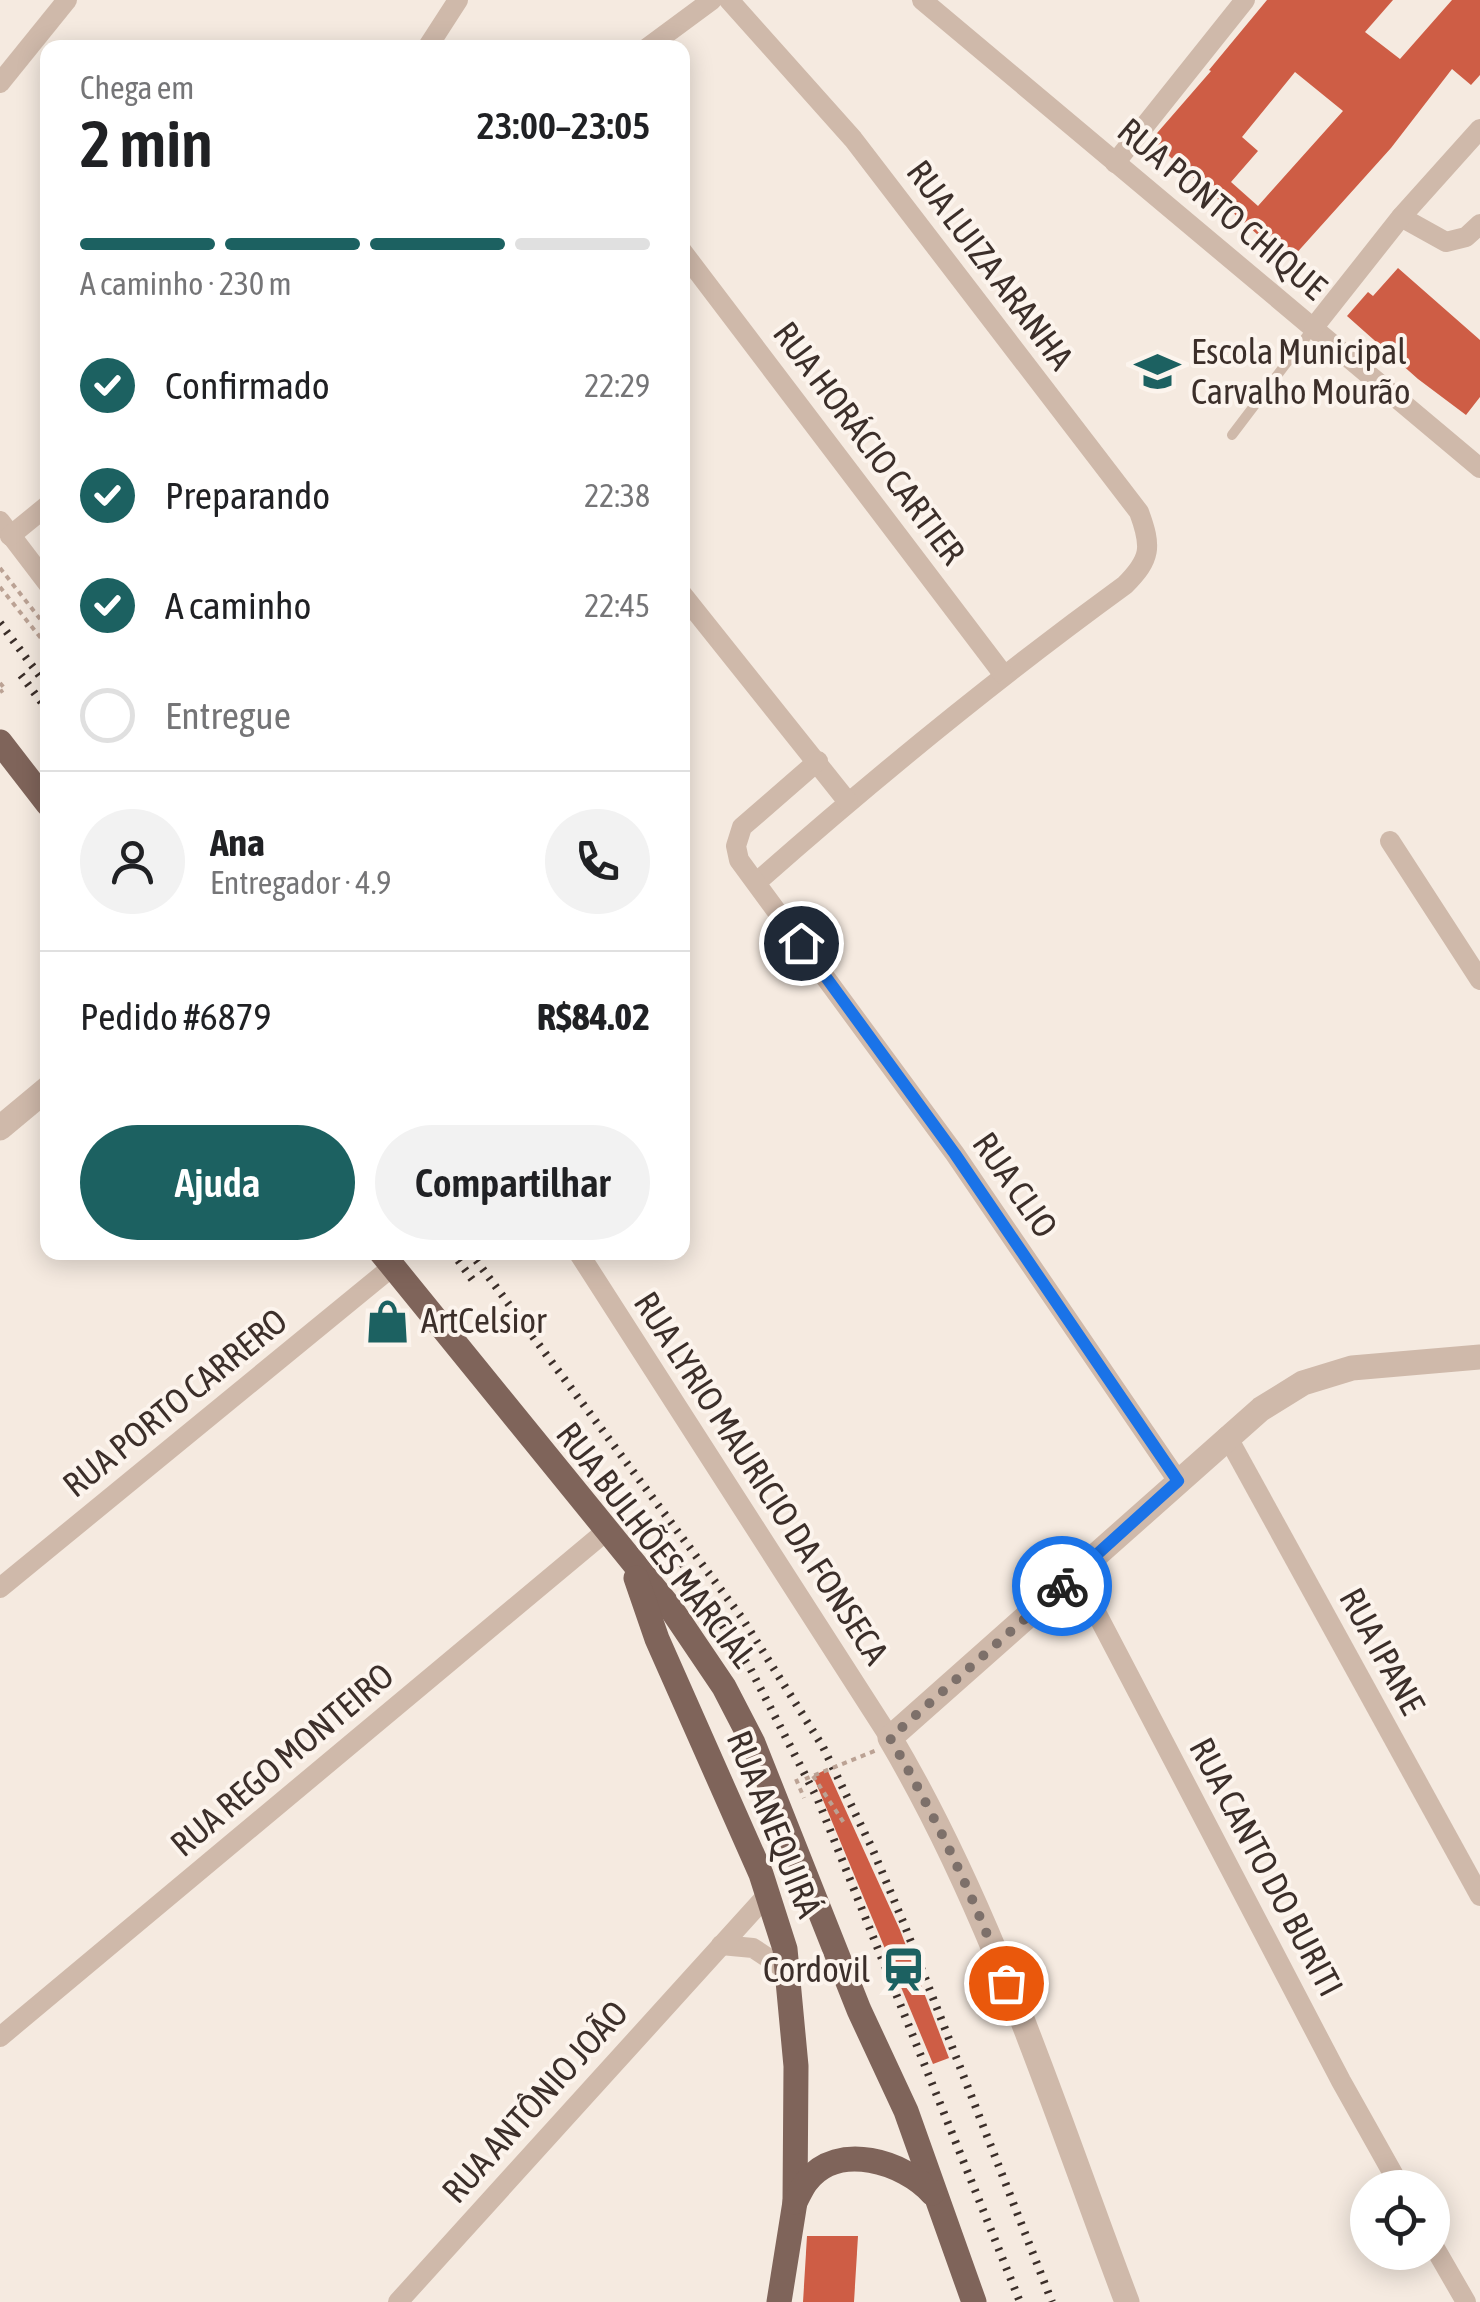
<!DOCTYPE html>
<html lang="pt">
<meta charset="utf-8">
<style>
body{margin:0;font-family:"Asap Condensed",sans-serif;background:#f2f2f2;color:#202124;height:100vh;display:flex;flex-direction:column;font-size:38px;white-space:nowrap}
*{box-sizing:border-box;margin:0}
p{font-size:32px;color:#757577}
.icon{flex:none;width:55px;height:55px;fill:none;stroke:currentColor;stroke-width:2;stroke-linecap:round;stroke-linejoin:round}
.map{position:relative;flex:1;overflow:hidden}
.panel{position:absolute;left:40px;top:40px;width:650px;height:1220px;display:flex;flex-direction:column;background:#fff;border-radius:20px;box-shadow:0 5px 25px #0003}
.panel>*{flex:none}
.tools{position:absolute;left:1350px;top:2170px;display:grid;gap:20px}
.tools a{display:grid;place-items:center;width:100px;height:100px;border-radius:50%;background:#fff;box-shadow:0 5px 25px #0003;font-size:50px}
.pin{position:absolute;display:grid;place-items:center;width:85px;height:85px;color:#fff;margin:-42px;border:5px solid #fff;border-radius:50%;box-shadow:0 2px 10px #0007}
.courier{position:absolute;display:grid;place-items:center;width:100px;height:100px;margin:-50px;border:8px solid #1a73e8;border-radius:50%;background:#fff;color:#222;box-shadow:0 2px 12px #0007}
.summary em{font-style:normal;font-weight:600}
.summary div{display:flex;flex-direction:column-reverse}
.summary{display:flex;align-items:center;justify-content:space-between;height:170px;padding:0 40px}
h1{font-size:65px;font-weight:600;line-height:75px}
.bar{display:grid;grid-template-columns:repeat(4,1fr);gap:15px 10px;align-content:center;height:120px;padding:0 40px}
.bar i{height:12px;border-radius:8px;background:#e0e0e0}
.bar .selected{background:#1c6161}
.bar p{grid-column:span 4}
.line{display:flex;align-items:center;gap:25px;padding:0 40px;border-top:2px solid #e0e0e0}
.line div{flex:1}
.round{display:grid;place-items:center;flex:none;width:105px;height:105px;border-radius:52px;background:#f2f2f2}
ol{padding:0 40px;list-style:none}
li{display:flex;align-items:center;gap:30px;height:110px}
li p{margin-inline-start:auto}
li .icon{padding:10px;border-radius:50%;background:#1c6161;color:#fff;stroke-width:4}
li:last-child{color:#757577}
li i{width:55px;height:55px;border:5px solid #e0e0e0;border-radius:50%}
.button{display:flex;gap:20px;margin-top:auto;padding:20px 40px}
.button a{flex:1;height:115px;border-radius:60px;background:#1c6161;color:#fff;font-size:40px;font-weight:600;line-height:115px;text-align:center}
.button a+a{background:#f2f2f2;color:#202124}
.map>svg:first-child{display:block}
.building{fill:#ce5d45;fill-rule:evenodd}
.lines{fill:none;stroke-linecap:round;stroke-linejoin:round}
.path{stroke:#bba294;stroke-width:4;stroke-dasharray:5 5;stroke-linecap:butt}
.service{stroke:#cfb9aa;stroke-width:10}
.minor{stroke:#cfb9aa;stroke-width:20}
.tertiary{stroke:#cfb9aa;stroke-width:25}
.primary{stroke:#7f645a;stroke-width:25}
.rail{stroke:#3c2f2a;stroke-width:8;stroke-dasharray:2.5 8;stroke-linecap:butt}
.path-bridge{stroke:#bba294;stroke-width:4;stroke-dasharray:5 5;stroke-linecap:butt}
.done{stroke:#7d706a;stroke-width:10;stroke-dasharray:0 18}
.route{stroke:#1a73e8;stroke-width:12}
.labels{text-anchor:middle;stroke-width:8;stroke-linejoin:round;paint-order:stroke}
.street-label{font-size:35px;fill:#3c2f2a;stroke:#fcf4ed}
.poi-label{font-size:35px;fill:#3c2f2a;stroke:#fcf4ed;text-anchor:start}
</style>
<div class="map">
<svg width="1480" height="2302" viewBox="0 0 1480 2302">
<rect width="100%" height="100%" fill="#f5eae0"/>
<g class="building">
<path d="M 1267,0 L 1393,0 L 1365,32 L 1400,59 L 1452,0 L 1480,0 L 1480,75 L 1471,85 L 1452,69 L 1391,148 L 1293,257 L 1263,230 L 1258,235 L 1151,140 L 1211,71 L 1209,70 ZM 1295,72 L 1343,111 L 1258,206 L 1231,182 L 1258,151 L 1242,137 Z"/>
<polygon points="1398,268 1480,340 1480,397 1466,415 1418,379 1347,316 1368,292 1373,296"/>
<polygon points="827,1769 900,1930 949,2058 933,2064 813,1776"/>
<polygon points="807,2236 858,2236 854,2302 803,2302"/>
</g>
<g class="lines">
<g class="path">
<polyline points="0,568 48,629"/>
<polyline points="0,587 48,647"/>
<polyline points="0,683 5,689 0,692"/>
<polyline points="813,1776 844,1823"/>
<polyline points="796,1779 804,1798"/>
</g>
<polyline class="service" points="1232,435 1313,328"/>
<g class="minor">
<path d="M 729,0 L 853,139 L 1139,512 C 1152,547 1151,559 1125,585 C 997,678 876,777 757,882"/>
<polyline points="922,0 1480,468"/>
<polyline points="427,48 458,0"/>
<polyline points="647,48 712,0"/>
<polyline points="0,83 67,0"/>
<polyline points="1115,163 1245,0"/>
<polyline points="1401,217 1446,242 1466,237 1480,224"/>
<polyline points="682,251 1003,674"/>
<polyline points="1314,327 1401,217 1480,129"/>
<polyline points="0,521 48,584"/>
<polyline points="10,536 48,505"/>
<polyline points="682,594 848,802"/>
<polyline points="818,761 742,827 736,846 739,860 955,1154 1178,1481"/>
<polyline points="1390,841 1480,980"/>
<polyline points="578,1252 890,1738"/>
<polyline points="1227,1436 1480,1896"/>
<polyline points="1076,1574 1341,2081 1401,2188"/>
<polyline points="0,1588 392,1267"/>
<polyline points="721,1945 753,1948 789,1972"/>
<polyline points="0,2037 605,1532"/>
<polyline points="1432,2243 1466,2302"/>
<polyline points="398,2302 768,1894"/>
</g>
<g class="tertiary">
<polyline points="0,1128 48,1088"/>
<path d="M 1127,2302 C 1055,2112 994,1914 890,1738 L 1261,1409 L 1303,1383 L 1352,1368 L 1480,1357"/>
</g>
<g class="primary">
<polyline points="0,742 48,804"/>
<polyline points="381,1252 672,1610 724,1687 753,1743 859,2010 906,2111 974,2302"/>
<polyline points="636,1578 657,1639 761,1874 785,1949 796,2066 795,2202 779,2302"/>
<path d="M 795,2202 C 799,2195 802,2187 807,2181 C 838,2141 904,2162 932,2193"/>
</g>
<g class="rail">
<polyline points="0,623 48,687"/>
<polyline points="21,675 48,711"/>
<polyline points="452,1252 474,1282"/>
<polyline points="470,1252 742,1618 823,1747 872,1848 904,1924 1052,2302"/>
<polyline points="671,1546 750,1668 818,1800 1020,2302"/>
</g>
<polyline class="path-bridge" points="805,1779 877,1750"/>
</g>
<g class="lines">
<path class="done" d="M 1006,1983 C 974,1897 936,1817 890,1738 L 1062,1586"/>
<polyline class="route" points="801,943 955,1154 1178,1481 1062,1586"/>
</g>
<defs>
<symbol id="school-bare" viewBox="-9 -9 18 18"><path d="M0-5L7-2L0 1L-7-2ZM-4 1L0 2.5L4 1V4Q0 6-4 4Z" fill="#1c6161" stroke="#fcf4ed" stroke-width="2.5" paint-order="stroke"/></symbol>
<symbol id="shop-bare" viewBox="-9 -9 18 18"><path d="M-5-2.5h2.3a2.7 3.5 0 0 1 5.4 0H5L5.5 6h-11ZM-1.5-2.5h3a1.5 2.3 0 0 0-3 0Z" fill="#1c6161" stroke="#fcf4ed" stroke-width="2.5" paint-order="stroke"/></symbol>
<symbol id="station-bare" viewBox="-9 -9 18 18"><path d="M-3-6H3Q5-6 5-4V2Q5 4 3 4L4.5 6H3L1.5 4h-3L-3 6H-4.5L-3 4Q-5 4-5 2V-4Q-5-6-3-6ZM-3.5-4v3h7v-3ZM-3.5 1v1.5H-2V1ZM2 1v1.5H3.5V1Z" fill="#1c6161" stroke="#fcf4ed" stroke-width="2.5" paint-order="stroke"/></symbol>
</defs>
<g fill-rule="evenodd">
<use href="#school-bare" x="1126" y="340" width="63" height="63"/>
<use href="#shop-bare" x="356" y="1290" width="63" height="63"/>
<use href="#station-bare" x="872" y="1938" width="63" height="63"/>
</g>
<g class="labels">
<g class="street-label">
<text transform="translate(1222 209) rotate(40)" y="12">RUA PONTO CHIQUE</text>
<text transform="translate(990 265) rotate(53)" y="12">RUA LUIZA ARANHA</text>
<text transform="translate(869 443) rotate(53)" y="12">RUA HORÁCIO CARTIER</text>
<text transform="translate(1015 1185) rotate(55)" y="12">RUA CLIO</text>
<text transform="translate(175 1403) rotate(-39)" y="12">RUA PORTO CARRERO</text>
<text transform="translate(761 1478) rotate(57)" y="12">RUA LYRIO MAURICIO DA FONSECA</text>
<text transform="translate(656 1545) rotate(52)" y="12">RUA BULHÕES MARCIAL</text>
<text transform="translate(1382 1651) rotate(61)" y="12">RUA IPANE</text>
<text transform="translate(282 1760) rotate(-40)" y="12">RUA REGO MONTEIRO</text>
<text transform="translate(774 1824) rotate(68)" y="12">RUA ANEQUIRÁ</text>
<text transform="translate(1266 1867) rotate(62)" y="12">RUA CANTO DO BURITI</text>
<text transform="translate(535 2102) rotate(-48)" y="12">RUA ANTÔNIO JOÃO</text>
</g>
<g class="poi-label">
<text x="1191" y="364">Escola Municipal<tspan x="1191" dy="40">Carvalho Mourão</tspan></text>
<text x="421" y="1333">ArtCelsior</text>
<text x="870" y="1982" text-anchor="end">Cordovil</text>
</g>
</g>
</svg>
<div class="tools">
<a><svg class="icon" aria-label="locate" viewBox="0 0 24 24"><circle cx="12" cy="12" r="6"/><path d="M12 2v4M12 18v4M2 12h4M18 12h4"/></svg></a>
</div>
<div class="pin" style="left:1006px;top:1983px;background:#ea580c"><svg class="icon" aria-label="bag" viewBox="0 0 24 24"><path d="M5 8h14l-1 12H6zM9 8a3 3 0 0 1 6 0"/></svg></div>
<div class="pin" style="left:801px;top:943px;background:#1f2937"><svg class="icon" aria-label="home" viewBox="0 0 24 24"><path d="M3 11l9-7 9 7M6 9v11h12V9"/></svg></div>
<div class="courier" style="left:1062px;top:1586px"><svg class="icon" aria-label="bike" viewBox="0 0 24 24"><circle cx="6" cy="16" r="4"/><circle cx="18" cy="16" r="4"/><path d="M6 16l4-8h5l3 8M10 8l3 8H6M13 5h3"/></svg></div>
<section class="panel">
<div class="summary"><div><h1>2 min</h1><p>Chega em</p></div><em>23:00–23:05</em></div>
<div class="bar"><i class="selected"></i><i class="selected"></i><i class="selected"></i><i></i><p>A caminho · 230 m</p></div>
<ol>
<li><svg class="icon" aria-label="check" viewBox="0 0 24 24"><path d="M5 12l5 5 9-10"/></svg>Confirmado<p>22:29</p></li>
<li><svg class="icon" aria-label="check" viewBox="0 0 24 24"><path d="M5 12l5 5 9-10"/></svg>Preparando<p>22:38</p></li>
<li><svg class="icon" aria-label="check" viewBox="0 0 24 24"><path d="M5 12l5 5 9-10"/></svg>A caminho<p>22:45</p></li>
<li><i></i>Entregue</li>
</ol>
<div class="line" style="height:180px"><a class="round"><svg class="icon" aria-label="person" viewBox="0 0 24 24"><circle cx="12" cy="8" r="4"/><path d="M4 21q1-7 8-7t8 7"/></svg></a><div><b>Ana</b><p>Entregador · 4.9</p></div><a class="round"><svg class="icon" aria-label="phone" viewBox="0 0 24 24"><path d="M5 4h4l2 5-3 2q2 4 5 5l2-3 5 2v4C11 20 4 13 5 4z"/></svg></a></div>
<div class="line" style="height:130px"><div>Pedido #6879</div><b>R$84.02</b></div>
<div class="button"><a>Ajuda</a><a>Compartilhar</a></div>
</section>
</div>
